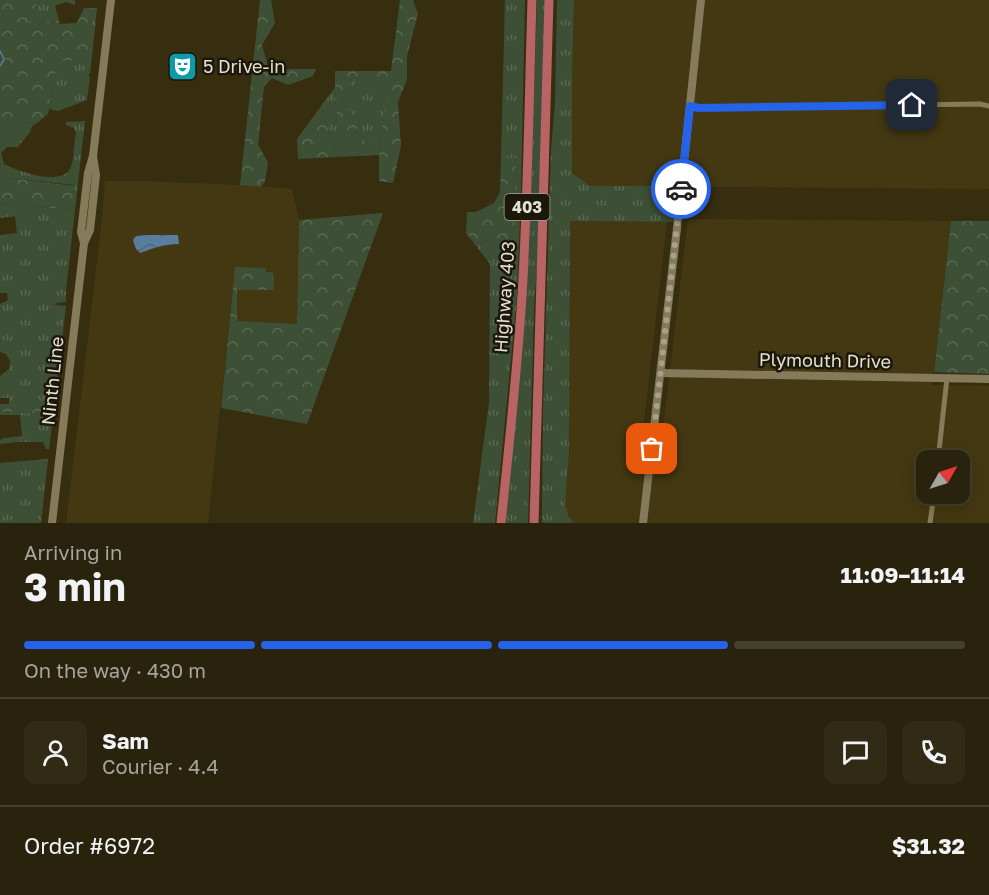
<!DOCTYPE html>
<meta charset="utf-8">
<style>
body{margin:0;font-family:"Golos Text",sans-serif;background:#312a15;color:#f1f3f6;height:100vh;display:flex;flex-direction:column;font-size:22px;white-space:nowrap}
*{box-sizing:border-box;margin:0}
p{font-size:20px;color:#a5a49d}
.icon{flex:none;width:33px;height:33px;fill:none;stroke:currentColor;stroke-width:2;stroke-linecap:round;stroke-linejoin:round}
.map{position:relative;height:523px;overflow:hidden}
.details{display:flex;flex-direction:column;background:#29220c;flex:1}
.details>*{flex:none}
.needle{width:39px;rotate:51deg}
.controls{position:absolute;left:916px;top:450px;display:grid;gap:12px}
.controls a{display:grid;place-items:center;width:54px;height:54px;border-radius:12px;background:#29220c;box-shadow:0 3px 15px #0003,0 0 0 2px #453f2d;font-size:30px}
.pin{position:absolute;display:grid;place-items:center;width:51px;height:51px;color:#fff;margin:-26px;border-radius:12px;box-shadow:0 3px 9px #0006}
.courier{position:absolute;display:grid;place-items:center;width:60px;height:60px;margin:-30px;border:4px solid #2563eb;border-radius:50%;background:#fff;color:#222;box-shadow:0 2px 8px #0007}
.summary em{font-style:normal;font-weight:700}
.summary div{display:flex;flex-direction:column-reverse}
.summary{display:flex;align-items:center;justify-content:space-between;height:102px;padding:0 24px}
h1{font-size:39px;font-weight:700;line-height:45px}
.bar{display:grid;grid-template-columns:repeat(4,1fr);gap:9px 6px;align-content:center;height:72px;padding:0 24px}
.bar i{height:8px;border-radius:4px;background:#453f2d}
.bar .active{background:#2563eb}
.bar p{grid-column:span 4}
.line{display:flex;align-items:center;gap:15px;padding:0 24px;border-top:2px solid #453f2d}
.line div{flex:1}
.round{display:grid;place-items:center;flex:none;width:63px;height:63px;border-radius:12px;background:#312a15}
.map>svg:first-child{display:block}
.built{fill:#433811;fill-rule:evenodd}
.grass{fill:url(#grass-tufts)}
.forest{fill:url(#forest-crowns)}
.water{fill:url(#water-waves)}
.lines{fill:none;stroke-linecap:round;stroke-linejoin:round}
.stream{stroke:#587d9f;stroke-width:1.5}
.street{stroke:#857b5b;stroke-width:5}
.secondary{stroke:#857b5b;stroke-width:8}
.highway{stroke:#b86465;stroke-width:9}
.done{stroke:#a7a18c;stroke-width:6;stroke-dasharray:0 10.8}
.route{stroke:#2563eb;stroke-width:8}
.labels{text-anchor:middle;stroke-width:5;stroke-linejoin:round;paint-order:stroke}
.shield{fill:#1b170a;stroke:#a8a393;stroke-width:1.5}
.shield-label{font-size:16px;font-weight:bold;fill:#e4dfce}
.poi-label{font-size:18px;fill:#e4dfce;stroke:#1b170a;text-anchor:start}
.street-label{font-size:18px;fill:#e4dfce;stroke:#1b170a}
</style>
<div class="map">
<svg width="989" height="523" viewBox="0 0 989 523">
<defs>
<pattern id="grass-tufts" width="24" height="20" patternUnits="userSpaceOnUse" patternTransform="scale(1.5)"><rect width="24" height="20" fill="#3d5036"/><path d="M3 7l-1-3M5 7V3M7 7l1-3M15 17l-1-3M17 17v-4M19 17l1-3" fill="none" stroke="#596952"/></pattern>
<pattern id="forest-crowns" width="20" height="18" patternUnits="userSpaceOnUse" patternTransform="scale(1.5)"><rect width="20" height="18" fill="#3d5036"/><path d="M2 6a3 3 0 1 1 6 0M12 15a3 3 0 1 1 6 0" fill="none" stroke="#596952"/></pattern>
<pattern id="water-waves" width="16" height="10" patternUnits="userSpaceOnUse" patternTransform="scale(1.5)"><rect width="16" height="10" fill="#587d9f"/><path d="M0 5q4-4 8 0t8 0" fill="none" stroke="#506678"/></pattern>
</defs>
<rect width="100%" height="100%" fill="#372e10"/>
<g class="built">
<polygon points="574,0 989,0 989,189 590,186 572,173 572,81"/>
<polygon points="105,181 143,181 240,185 292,189 299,220 297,324 237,321 237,290 274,290 266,272 266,268 235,267 208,523 66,523 102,219"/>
<path d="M 688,219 L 951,221 L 932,385 L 989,386 L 989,523 L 574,523 L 569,517 L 565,504 L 569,454 L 570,221 L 667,222 L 640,457 L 659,462 ZM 927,460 L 960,460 L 960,494 L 927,494 Z"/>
</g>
<g class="grass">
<polygon points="40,0 75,0 75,5 66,2 55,6 60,24 43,19 32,36 28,16"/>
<polygon points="505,0 525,0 521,192 517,297 495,523 473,523 489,402 490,264 474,243 513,239 516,158 501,158"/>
<polygon points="537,0 545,0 538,250 534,308 528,523 505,523 529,251"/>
<polygon points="557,0 574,0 572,81 572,173 590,186 678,186 674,222 570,221 569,454 565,504 569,517 574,523 542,523 543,411 551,151 555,102"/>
<polygon points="96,19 90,73 89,73 89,77 90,77 87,100 58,111 49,109 58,61 88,23"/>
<polygon points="353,77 391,90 382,127 379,155 337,157 321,106 335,88 337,122 353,137 360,122 341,102"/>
<path d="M 85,121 L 66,290 L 66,302 L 56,303 L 55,305 L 66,306 L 49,449 L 46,449 L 43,442 L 17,442 L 0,444 L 0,440 L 4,438 L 22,436 L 20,415 L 0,415 L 0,412 L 46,414 L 48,406 L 9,405 L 9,398 L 0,398 L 0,376 L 9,369 L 10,361 L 6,354 L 0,352 L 0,304 L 8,300 L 7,293 L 0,293 L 0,235 L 17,233 L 15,216 L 0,218 L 0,203 L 72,210 L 74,185 L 2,177 L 0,161 L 0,135 L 16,134 L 20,122 L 37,123 L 32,126 L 30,132 L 18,147 L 7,147 L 1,153 L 4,164 C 19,171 62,188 71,167 C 74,159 74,141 76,133 L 74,128 L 66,125 L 66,122 Z"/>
<polygon points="48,459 41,523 0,523 0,463"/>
</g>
<g class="forest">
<polygon points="0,0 40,0 28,16 32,35 43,19 60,24 77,23 84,8 97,8 96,19 88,23 90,60 58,61 48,114 37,123 20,122 16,134 0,135"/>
<polygon points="260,0 271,0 275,23 262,45 269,69 316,69 313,76 288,85 272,78 264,87 258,145 268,162 265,181 261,187 240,185"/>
<polygon points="400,0 413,0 418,14 407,56 407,80 398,102 401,146 393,183 379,181 379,155 382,127 390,90 353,77 341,102 360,122 353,137 373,144 364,152 347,153 337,122 335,88 335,71 391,71"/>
<polygon points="321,106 337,157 298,159 297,139"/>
<polygon points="501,158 516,158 514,239 474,243 466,233 467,212 476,212 494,203 500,192"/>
<polygon points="0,161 2,177 75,186 72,210 0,203"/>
<polygon points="383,213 307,424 221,408 235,267 266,268 266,272 273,272 274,290 237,290 237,321 297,324 299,220"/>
<polygon points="951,221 989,221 989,374 934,372"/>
<polygon points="0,404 48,405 47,414 0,412"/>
</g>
<path class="water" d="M 147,235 L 178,235 L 179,244 C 165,244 153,248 140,253 L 136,249 L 133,240 L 136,236 Z"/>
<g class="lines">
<polyline class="stream" points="0,51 4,59 0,66"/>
<g class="street">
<polyline points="690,107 699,108 980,104 989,106"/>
<polyline points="938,460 947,378"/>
<polyline points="930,523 934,494"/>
</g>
<g class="secondary">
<polyline points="84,243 81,232 88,173 93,156 111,0"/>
<polyline points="661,373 989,379"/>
<polyline points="52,523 84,243 90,230 96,175 93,156"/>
<polyline points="643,523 677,228 701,0"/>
</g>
<g class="highway">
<path d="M 501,523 C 509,447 517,372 522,296 C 528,197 529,99 532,0"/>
<polyline points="534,523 549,0"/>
</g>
</g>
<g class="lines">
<polyline class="done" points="652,449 681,189"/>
<polyline class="route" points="681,189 690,106 699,108 912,105"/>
</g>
<defs>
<symbol id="theatre-square" viewBox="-11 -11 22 22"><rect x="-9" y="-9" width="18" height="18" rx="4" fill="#0f9aa8" stroke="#1b170a"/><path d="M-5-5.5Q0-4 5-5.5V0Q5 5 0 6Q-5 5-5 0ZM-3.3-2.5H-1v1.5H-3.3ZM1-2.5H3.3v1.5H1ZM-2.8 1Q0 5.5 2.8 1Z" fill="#fff"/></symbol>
</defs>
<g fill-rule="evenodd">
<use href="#theatre-square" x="166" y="50" width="33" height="33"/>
</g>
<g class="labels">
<rect class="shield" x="504.5" y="194" width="45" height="26" rx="4.5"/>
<g class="shield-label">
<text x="527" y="213">403</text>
</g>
<g class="poi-label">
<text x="203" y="73">5 Drive-in</text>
</g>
<g class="street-label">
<text transform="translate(505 297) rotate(-86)" y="6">Highway 403</text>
<text transform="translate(825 361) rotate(1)" y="6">Plymouth Drive</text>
<text transform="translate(53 381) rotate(-84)" y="6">Ninth Line</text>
</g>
</g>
</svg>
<div class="controls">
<a><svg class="needle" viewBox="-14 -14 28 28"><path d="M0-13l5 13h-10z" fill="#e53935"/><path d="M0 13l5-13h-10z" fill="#a5a49d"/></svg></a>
</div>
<div class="pin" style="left:652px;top:449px;background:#ea580c"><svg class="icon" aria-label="bag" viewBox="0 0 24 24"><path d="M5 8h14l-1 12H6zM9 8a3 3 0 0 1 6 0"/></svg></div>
<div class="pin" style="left:912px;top:105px;background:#1f2937"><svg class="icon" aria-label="home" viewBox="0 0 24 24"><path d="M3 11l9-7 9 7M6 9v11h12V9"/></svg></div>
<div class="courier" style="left:681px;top:189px"><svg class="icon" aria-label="car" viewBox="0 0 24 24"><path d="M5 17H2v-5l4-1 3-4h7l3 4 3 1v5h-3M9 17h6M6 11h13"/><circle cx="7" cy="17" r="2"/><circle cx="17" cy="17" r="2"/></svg></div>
</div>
<section class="details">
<div class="summary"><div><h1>3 min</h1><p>Arriving in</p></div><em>11:09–11:14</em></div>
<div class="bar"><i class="active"></i><i class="active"></i><i class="active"></i><i></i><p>On the way · 430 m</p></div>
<div class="line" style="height:108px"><a class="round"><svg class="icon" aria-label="person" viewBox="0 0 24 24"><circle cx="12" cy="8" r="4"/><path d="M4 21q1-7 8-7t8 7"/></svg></a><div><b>Sam</b><p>Courier · 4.4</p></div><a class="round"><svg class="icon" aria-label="chat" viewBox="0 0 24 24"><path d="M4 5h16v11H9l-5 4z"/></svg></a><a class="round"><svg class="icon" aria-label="phone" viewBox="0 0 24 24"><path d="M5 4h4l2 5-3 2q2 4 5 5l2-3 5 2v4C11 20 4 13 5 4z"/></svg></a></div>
<div class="line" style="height:78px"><div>Order #6972</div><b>$31.32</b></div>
</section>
